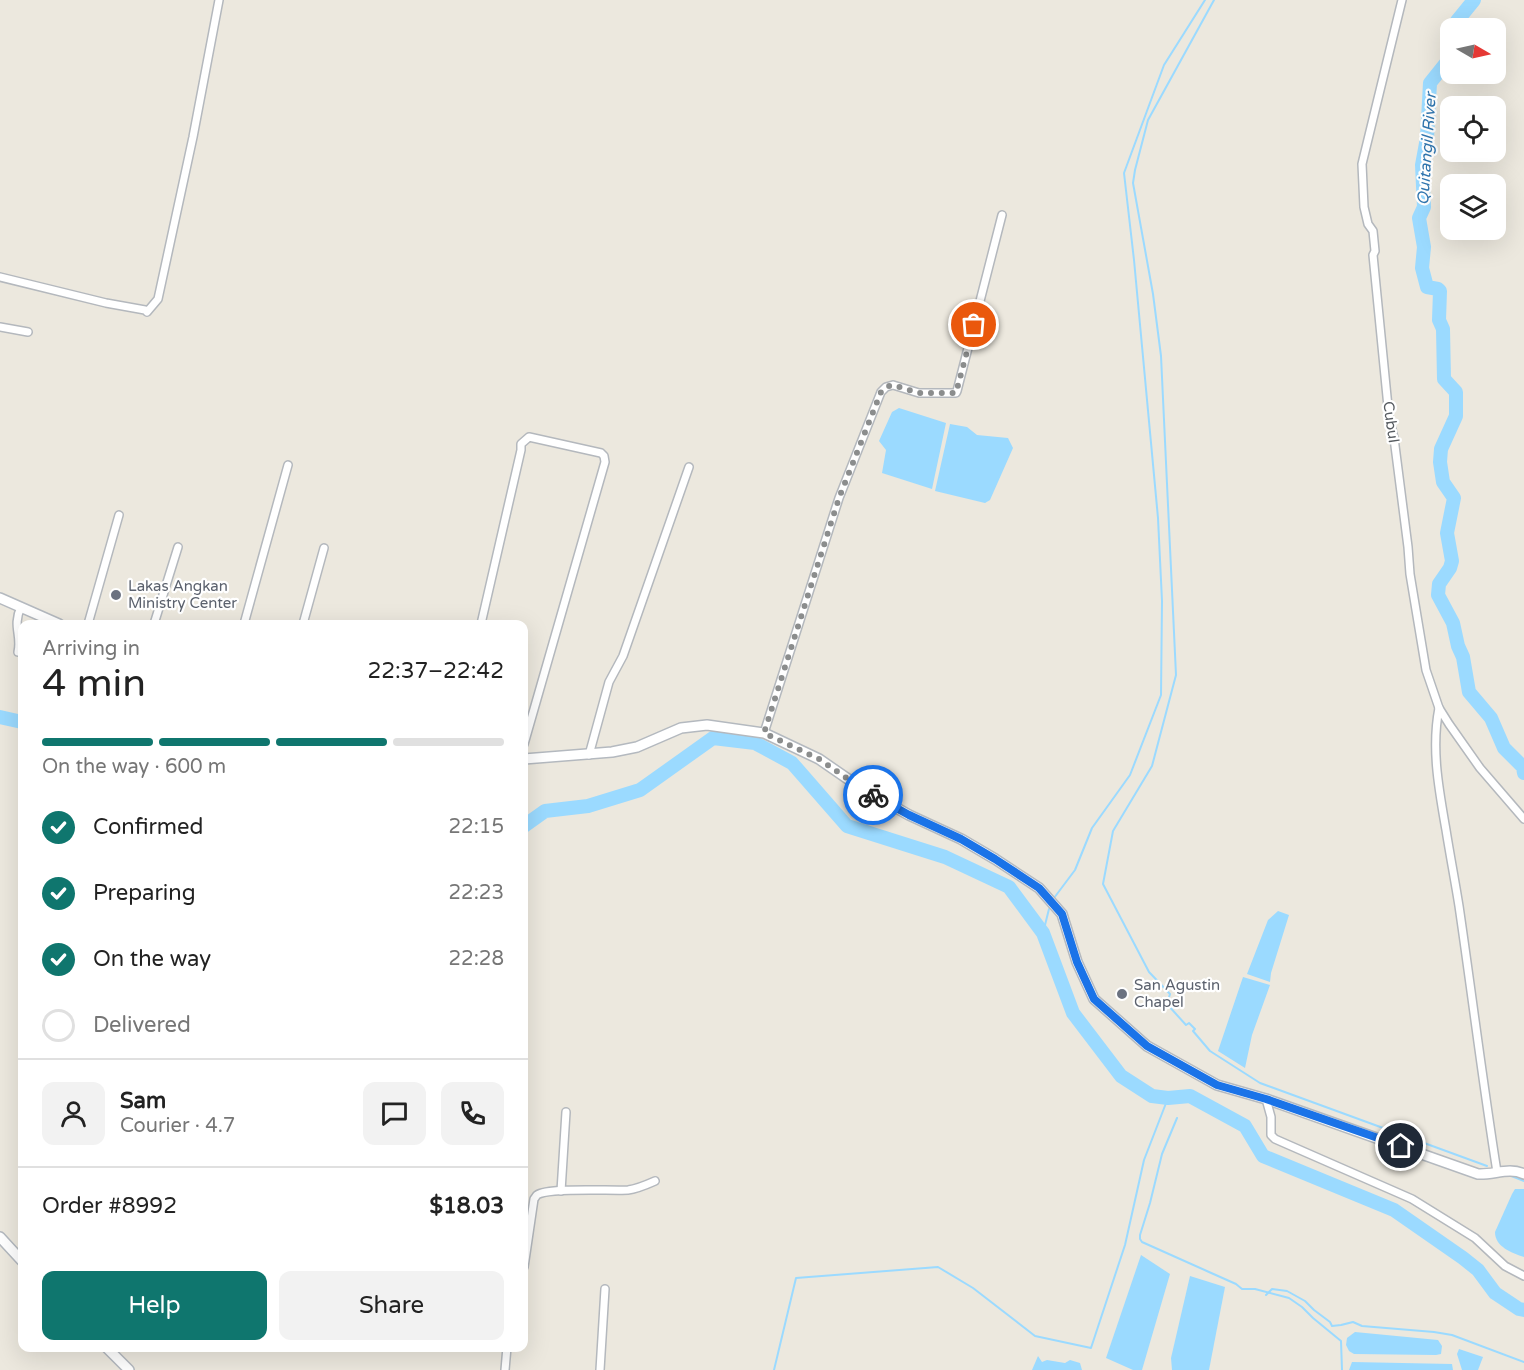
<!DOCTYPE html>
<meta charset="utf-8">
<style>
body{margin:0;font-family:"Varela Round",sans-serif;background:#f2f2f2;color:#222;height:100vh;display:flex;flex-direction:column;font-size:22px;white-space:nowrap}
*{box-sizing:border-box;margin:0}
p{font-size:20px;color:#767676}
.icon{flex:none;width:33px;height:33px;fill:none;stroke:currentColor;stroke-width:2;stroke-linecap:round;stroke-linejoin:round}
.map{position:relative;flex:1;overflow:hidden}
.panel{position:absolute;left:18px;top:620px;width:510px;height:732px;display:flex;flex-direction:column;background:#fff;border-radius:12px;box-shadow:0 6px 24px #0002}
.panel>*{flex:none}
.needle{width:39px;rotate:99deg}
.fabs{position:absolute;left:1440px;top:18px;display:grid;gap:12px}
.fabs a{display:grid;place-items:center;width:66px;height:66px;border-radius:12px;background:#fff;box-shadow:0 6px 24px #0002;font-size:30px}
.pin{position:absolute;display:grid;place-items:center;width:51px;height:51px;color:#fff;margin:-26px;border:3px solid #fff;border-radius:50%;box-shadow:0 2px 6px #0007}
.courier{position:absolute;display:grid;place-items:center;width:60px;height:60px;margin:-30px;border:4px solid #1a73e8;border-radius:50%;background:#fff;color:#222;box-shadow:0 2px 8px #0007}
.summary em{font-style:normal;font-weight:600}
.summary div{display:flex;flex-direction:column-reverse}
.summary{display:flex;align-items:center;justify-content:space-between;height:102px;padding:0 24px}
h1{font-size:39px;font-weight:600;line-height:45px}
.bar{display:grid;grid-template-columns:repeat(4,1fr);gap:9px 6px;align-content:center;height:72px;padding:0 24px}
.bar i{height:8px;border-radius:4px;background:#e0e0e0}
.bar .on{background:#0f766e}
.bar p{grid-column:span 4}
.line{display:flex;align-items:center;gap:15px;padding:0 24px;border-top:2px solid #e0e0e0}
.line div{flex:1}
.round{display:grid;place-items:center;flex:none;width:63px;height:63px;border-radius:12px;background:#f2f2f2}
ol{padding:0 24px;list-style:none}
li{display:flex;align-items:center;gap:18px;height:66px}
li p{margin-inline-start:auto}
li .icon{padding:6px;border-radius:50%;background:#0f766e;color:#fff;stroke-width:4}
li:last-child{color:#767676}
li i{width:33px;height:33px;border:3px solid #e0e0e0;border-radius:50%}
.primary-button{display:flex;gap:12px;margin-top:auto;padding:12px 24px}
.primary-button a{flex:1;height:69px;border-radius:12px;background:#0f766e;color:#fff;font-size:24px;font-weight:600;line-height:69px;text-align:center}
.primary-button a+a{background:#f2f2f2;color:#222}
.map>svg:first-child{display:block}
.water{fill:#9bdaff}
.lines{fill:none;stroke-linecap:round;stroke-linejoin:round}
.stream{stroke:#9bdaff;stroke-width:2}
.river{stroke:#9bdaff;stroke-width:14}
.street-casing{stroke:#b4b8bd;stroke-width:10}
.secondary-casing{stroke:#b4b9bf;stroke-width:12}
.street{stroke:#fff;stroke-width:7}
.secondary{stroke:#fff;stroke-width:9}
.done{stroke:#8b8d8d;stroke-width:6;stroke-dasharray:0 10.8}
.route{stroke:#1a73e8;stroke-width:8}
.worship-dot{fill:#6b7280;stroke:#fff;stroke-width:2}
.labels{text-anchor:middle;stroke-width:4.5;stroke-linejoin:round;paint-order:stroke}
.street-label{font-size:15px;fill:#575c61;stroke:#fff}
.worship-label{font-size:15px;fill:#5b616d;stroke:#fff;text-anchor:start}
.water-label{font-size:16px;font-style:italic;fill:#3076af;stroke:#fff}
</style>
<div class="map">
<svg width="1524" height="1370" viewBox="0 0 1524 1370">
<rect width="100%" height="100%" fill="#ece8de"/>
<g class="water">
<polygon points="899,408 946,423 932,489 882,473 886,450 879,441 892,412"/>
<polygon points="950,424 967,427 977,435 1008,438 1013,448 990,500 985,503 935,491"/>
<polygon points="1278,911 1289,915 1271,973 1270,982 1247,974 1268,920"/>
<polygon points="1243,977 1270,985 1252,1035 1245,1068 1218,1051"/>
<path d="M 1515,1189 L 1524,1189 L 1524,1257 C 1512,1253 1495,1247 1495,1232 L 1512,1194 Z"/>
<polygon points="1141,1255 1170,1274 1142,1370 1133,1370 1106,1358"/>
<polygon points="1190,1276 1225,1287 1209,1370 1172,1370 1171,1358"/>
<polygon points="1355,1332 1438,1340 1442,1346 1441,1354 1436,1355 1354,1354 1349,1351 1346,1345 1347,1338"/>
<polygon points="1459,1349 1483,1357 1478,1370 1462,1370 1457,1354"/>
<polygon points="1038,1356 1042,1362 1047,1360 1065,1363 1070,1360 1080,1363 1082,1370 1032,1370"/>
<polygon points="1352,1362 1452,1364 1453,1370 1349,1370"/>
</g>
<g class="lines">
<g class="stream">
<polyline points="1214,0 1148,120 1135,170 1133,183 1153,294 1161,356 1176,675 1152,766 1113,831 1103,884 1149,972 1170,994 1167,1004 1186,1025 1189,1023 1195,1029 1193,1031 1210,1051 1260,1083 1487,1166"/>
<polyline points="1054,898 1075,870 1092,828 1130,775 1161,695 1162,601 1158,518 1134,260 1124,173 1164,65 1205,0"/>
<polyline points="1043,933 1049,909"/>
<polyline points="1177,1118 1162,1154 1150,1203 1140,1235 1140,1239 1142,1242 1209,1272 1236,1284 1242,1289 1255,1289 1289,1298 1302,1307 1313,1318 1341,1341 1342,1370"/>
<polyline points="1509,1175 1524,1181"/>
<polyline points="1266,1295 1272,1289 1287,1291 1305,1301 1314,1310 1330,1322 1332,1326 1341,1325 1353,1322 1362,1326 1434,1332 1452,1335 1524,1362"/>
<polyline points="774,1370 796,1278 938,1267 973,1288 1035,1336 1091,1348 1125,1245 1144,1160 1168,1098"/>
</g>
<g class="river">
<polyline points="1456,28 1457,21 1474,0"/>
<polyline points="1450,58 1430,83 1427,138 1422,165 1424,207 1419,218 1424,247 1422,268 1427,287 1438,289 1440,291 1439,320 1443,329 1444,379 1456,392 1456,416 1441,449 1440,462 1443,482 1454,498 1447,533 1452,561 1450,568 1439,584 1438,595 1453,623 1458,646 1463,657 1469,692 1491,718 1504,748 1523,767 1524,773"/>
<polyline points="0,717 22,722"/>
<polyline points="524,826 545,811 588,806 640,790 713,738 755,743 792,763 847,826 945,857 1009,887 1043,933 1073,1013 1121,1076 1152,1096 1168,1098 1190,1096 1245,1126 1263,1156 1394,1210 1463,1258 1478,1270 1495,1293 1519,1309 1524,1310"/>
</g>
<defs>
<g id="street">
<polyline points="1402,0 1362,164 1364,207 1368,224 1373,231 1375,251 1373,255 1389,417 1394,438 1408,547 1410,574 1426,670 1439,708 1449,724 1480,768 1524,819"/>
<polyline points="0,277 106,303 145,310 147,312 158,299 193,137 219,0"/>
<polyline points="0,327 28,332"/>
<polyline points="88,624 119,515"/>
<polyline points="154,624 178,547"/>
<polyline points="244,624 288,465"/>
<polyline points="303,624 324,548"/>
<polyline points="481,624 521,450 521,444 529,437 601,453 604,456 605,462 524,744"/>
<path d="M 18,652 C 22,635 12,626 21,607"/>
<path d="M 1439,708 C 1431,749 1439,790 1446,830 C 1450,855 1455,881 1459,906 C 1472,995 1483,1084 1497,1172"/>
<polyline points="764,733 839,498 881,392 886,387 893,385 919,393 956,393 957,391 1002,215"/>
<polyline points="589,755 609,682 623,656 689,467"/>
<polyline points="1266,1099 1271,1117 1271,1135 1275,1139 1412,1199 1475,1238 1505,1266 1524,1276"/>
<polyline points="561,1191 566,1112"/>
<path d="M 524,1267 L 534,1199 C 535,1198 536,1196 537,1195 C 548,1187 611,1191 628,1190 C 637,1189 646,1185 655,1181"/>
<polyline points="505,1370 507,1347"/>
<polyline points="600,1370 605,1289"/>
</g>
<g id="secondary">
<polyline points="0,598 59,624"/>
<path d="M 524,759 L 612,752 L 637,747 L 681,728 L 707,725 L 764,733 L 819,759 L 861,788 L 909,815 L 961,839 L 995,859 L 1039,888 L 1062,914 L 1077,962 L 1094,999 L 1147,1046 L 1217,1085 L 1266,1099 L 1478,1174 C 1494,1175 1509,1167 1524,1174"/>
<polyline points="0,1237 22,1261"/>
<polyline points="106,1347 129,1370"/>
</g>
</defs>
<use href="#street" class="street-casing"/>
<use href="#secondary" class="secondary-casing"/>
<use href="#street" class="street"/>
<use href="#secondary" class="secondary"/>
</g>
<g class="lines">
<polyline class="done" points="873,795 861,788 819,759 764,733 839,498 881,392 886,387 893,385 919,393 956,393 974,325"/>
<polyline class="route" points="873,795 909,815 961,839 995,859 1039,888 1062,914 1077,962 1094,999 1147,1046 1217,1085 1266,1099 1401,1146"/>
</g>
<g class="worship-dot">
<circle cx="116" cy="595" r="6"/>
<circle cx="1122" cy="994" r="6"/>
</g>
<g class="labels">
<g class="street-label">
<text transform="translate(1391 422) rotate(82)" y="5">Cubul</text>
</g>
<g class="worship-label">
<text x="128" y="591">Lakas Angkan<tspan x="128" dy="17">Ministry Center</tspan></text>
<text x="1134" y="990">San Agustin<tspan x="1134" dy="17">Chapel</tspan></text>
</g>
<g class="water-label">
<text transform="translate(1426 149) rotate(-86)" y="6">Quitangil River</text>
</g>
</g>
</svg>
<div class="fabs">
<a><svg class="needle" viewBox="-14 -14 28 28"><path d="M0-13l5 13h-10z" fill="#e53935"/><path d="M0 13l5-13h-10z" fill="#767676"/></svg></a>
<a><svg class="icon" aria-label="locate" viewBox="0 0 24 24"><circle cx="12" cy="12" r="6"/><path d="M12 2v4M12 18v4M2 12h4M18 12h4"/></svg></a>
<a><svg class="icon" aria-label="layers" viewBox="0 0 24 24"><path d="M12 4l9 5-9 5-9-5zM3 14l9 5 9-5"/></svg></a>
</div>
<div class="pin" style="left:974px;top:325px;background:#ea580c"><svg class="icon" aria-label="bag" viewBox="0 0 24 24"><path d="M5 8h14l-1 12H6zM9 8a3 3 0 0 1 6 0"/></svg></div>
<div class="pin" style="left:1401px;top:1146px;background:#1f2937"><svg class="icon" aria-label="home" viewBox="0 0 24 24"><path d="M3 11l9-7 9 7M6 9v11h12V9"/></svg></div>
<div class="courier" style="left:873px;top:795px"><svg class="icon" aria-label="bike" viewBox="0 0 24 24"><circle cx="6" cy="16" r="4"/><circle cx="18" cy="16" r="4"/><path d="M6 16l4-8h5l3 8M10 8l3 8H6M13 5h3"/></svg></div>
<section class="panel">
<div class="summary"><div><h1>4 min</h1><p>Arriving in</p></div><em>22:37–22:42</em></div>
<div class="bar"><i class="on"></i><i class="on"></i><i class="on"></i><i></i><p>On the way · 600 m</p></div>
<ol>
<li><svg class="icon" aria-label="check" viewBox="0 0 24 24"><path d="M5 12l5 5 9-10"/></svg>Confirmed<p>22:15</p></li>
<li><svg class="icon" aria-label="check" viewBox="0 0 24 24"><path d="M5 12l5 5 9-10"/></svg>Preparing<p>22:23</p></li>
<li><svg class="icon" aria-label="check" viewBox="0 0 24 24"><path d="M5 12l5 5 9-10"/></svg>On the way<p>22:28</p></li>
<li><i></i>Delivered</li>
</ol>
<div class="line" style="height:108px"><a class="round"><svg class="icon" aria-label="person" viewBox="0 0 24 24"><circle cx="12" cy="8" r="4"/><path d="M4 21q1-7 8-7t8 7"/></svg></a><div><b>Sam</b><p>Courier · 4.7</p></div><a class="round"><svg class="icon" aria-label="chat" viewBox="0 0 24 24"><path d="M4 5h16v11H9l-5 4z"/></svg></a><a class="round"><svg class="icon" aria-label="phone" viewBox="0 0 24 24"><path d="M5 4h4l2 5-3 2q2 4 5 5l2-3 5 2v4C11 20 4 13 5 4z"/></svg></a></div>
<div class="line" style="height:78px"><div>Order #8992</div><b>$18.03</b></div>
<div class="primary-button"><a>Help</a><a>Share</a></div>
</section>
</div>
